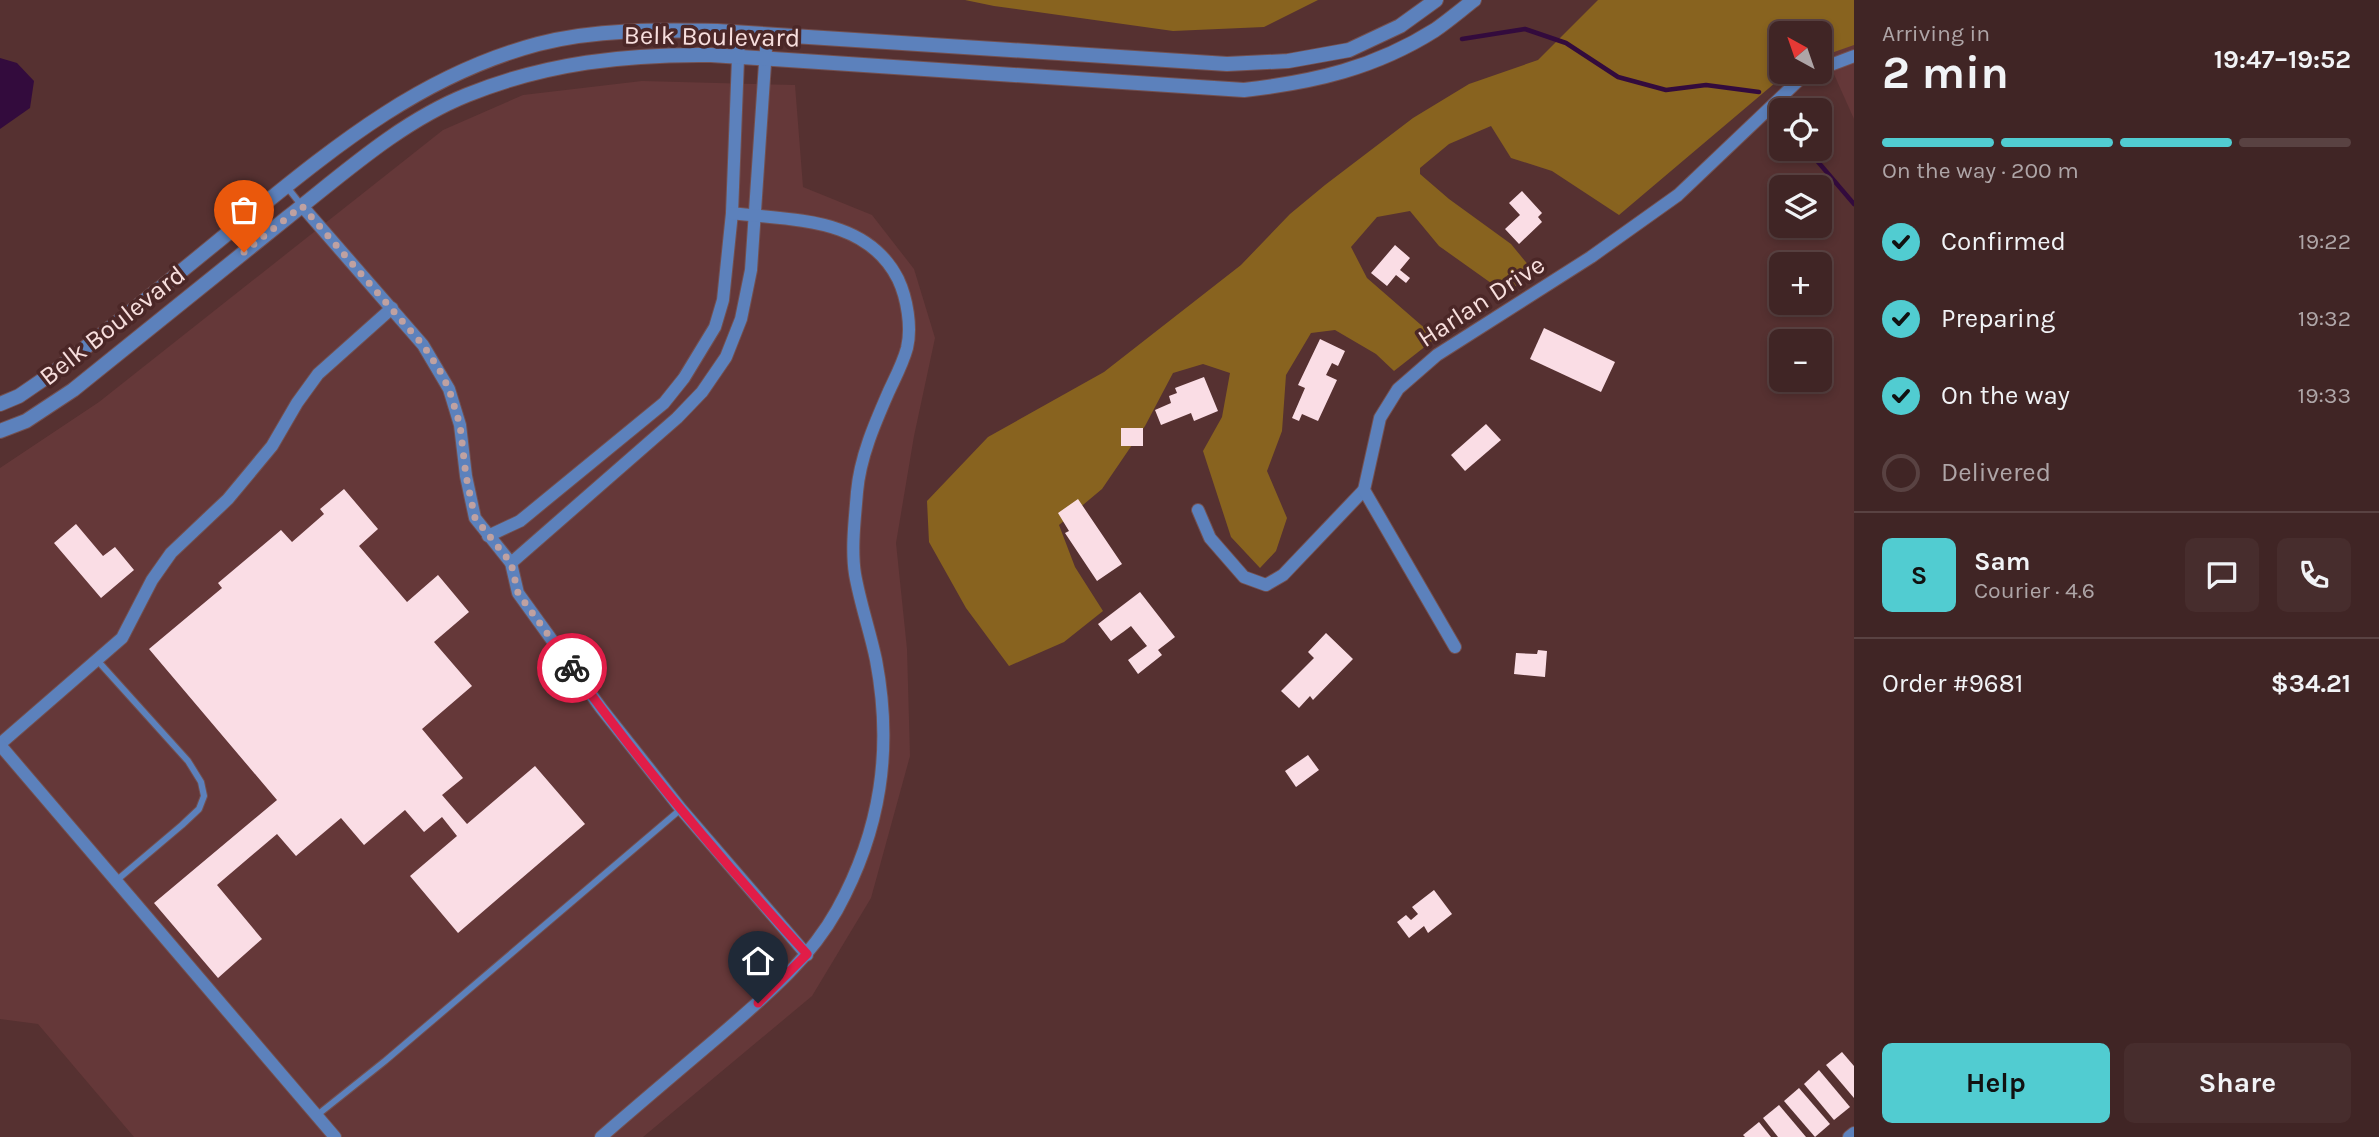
<!DOCTYPE html>
<meta charset="utf-8">
<style>
body{margin:0;font-family:Karla,sans-serif;background:#472d2d;color:#f1f3f6;height:100vh;display:flex;flex-direction:column;font-size:26px;white-space:nowrap}
*{box-sizing:border-box;margin:0}
p{font-size:23px;color:#aea5a7}
.icon{flex:none;width:38px;height:38px;fill:none;stroke:currentColor;stroke-width:2;stroke-linecap:round;stroke-linejoin:round}
.map{position:relative;flex:1;overflow:hidden}
.drawer{display:flex;flex-direction:column;background:#402525;width:525px}
.drawer>*{flex:none}
.needle{width:46px;rotate:320deg}
.buttons{position:absolute;left:1769px;top:21px;display:grid;gap:14px}
.buttons a{display:grid;place-items:center;width:63px;height:63px;border-radius:10px;background:#402525;box-shadow:0 4px 10px #0003,0 0 0 2px #594242;font-size:35px}
.pin{position:absolute;display:grid;place-items:center;width:60px;height:60px;color:#fff;margin:-72px -30px;border-radius:50% 50% 50% 0;rotate:-45deg;box-shadow:0 0 7px #0007}
.pin .icon{rotate:45deg}
.courier{position:absolute;display:grid;place-items:center;width:70px;height:70px;margin:-35px;border:5px solid #e11d48;border-radius:50%;background:#fff;color:#222;box-shadow:0 2px 9px #0007}
.head em{font-style:normal;font-weight:700}
.head div{display:flex;flex-direction:column-reverse}
.head{display:flex;align-items:center;justify-content:space-between;height:119px;padding:0 28px}
h1{font-size:46px;font-weight:700;line-height:52px}
.bar{display:grid;grid-template-columns:repeat(4,1fr);gap:10px 7px;align-content:center;height:84px;padding:0 28px}
.bar i{height:9px;border-radius:5px;background:#594242}
.bar .current{background:#51ccd1}
.bar p{grid-column:span 4}
.line{display:flex;align-items:center;gap:18px;padding:0 28px;border-top:2px solid #594242}
.line div{flex:1}
.round{display:grid;place-items:center;flex:none;width:74px;height:74px;border-radius:10px;background:#472d2d}
ol{padding:0 28px;list-style:none}
li{display:flex;align-items:center;gap:21px;height:77px}
li p{margin-inline-start:auto}
li .icon{padding:7px;border-radius:50%;background:#51ccd1;color:#111;stroke-width:4}
li:last-child{color:#aea5a7}
li i{width:38px;height:38px;border:4px solid #594242;border-radius:50%}
.action{display:flex;gap:14px;margin-top:auto;padding:14px 28px}
.action a{flex:1;height:80px;border-radius:10px;background:#51ccd1;color:#111;font-size:28px;font-weight:700;line-height:80px;text-align:center}
.action a+a{background:#472d2d;color:#f1f3f6}
main{display:flex;flex:1;min-height:0}
.map>svg:first-child{display:block}
.built{fill:#653839}
.forest{fill:#88631f}
.water{fill:#330b3d}
.lines{fill:none;stroke-linecap:round;stroke-linejoin:round}
.stream{stroke:#330b3d;stroke-width:4.5}
.building{fill:#fadde5}
.service-casing{stroke:#735050;stroke-width:8}
.minor-casing{stroke:#735050;stroke-width:14}
.tertiary-casing{stroke:#735050;stroke-width:16}
.service{stroke:#5c81bc;stroke-width:6}
.minor{stroke:#5c81bc;stroke-width:12}
.tertiary{stroke:#5c81bc;stroke-width:14}
.done{stroke:#bfa1a1;stroke-width:7;stroke-dasharray:0 12.6}
.route{stroke:#e11d48;stroke-width:9}
.labels{text-anchor:middle;stroke-width:7;stroke-linejoin:round;paint-order:stroke}
.street-label{font-size:26px;fill:#f7dedd;stroke:#4b2727}
</style>
<main>
<div class="map">
<svg width="1854" height="1137" viewBox="0 0 1854 1137">
<rect width="100%" height="100%" fill="#563131"/>
<g class="built">
<polygon points="1854,0 1854,119 1820,43 1820,33"/>
<polygon points="642,81 795,85 803,187 872,215 914,269 935,338 914,436 896,543 907,649 910,756 871,898 812,996 643,1137 134,1137 38,1024 0,1019 0,468 99,402 443,130 523,95"/>
</g>
<g class="forest">
<polygon points="965,0 1318,0 1264,27 1173,31 994,6"/>
<polygon points="1598,0 1854,0 1854,45 1820,57 1820,33 1782,33 1782,72 1788,72 1619,215 1552,171 1511,158 1491,126 1449,144 1420,168 1420,174 1449,199 1511,244 1534,272 1511,290 1491,283 1439,246 1410,211 1377,217 1351,247 1367,278 1436,338 1394,371 1376,354 1335,330 1311,333 1286,375 1282,431 1267,471 1287,518 1276,551 1260,568 1231,537 1203,451 1222,417 1230,373 1203,364 1173,373 1145,426 1102,489 1059,525 1075,567 1103,611 1064,642 1009,666 966,608 929,542 927,501 988,437 1104,372 1241,265 1290,214 1325,185 1413,118 1469,84 1538,60"/>
</g>
<polygon class="water" points="0,58 17,63 34,81 30,108 0,129"/>
<g class="lines">
<g class="stream">
<polyline points="1462,39 1525,29 1566,43 1618,77 1666,90 1706,85 1759,92"/>
<polyline points="1781,116 1782,117"/>
<polyline points="1807,149 1854,204"/>
</g>
</g>
<g class="building">
<polygon points="1522,191 1542,213 1538,217 1542,222 1519,244 1505,229 1520,215 1509,203"/>
<polygon points="1395,245 1410,258 1400,270 1410,278 1406,283 1396,275 1387,286 1371,273"/>
<polygon points="1544,328 1615,362 1601,392 1530,359"/>
<polygon points="1320,339 1345,351 1338,366 1332,363 1326,375 1337,380 1318,421 1302,414 1299,421 1292,418 1305,388 1298,385"/>
<polygon points="1204,377 1218,411 1194,421 1191,413 1161,425 1155,410 1171,403 1169,396 1177,393 1175,388"/>
<polygon points="1486,424 1501,440 1465,471 1451,455"/>
<rect x="1121" y="428" width="22" height="18"/>
<polygon points="344,489 378,529 359,546 407,602 438,575 469,612 434,642 472,686 422,729 463,778 442,795 467,824 535,766 585,824 458,933 410,876 457,836 442,817 424,832 405,810 364,845 341,818 296,856 277,834 217,885 262,939 218,978 154,903 277,800 149,649 222,588 218,583 281,530 292,542 324,514 320,509"/>
<polygon points="1078,499 1122,564 1097,581 1065,533 1069,531 1058,513"/>
<polygon points="76,524 103,556 115,547 134,570 101,598 54,543"/>
<polygon points="1140,592 1175,637 1158,650 1162,655 1138,674 1128,660 1147,646 1131,626 1111,641 1098,624"/>
<polygon points="1326,633 1353,659 1313,700 1310,696 1299,708 1281,691 1314,658 1308,652"/>
<polygon points="1538,650 1547,651 1545,677 1514,674 1516,653 1537,654"/>
<polygon points="1308,755 1319,770 1296,787 1285,771"/>
<polygon points="1434,890 1452,914 1428,933 1424,926 1409,938 1397,922 1406,915 1411,920 1418,914 1412,907"/>
<polygon points="1842,1052 1854,1066 1854,1098 1826,1065"/>
<polygon points="1819,1070 1850,1107 1834,1120 1804,1084"/>
<polygon points="1799,1088 1830,1124 1815,1137 1784,1101"/>
<polygon points="1779,1105 1806,1137 1778,1137 1763,1118"/>
<polygon points="1759,1122 1771,1137 1745,1137 1743,1135"/>
</g>
<g class="lines">
<defs>
<g id="service">
<polyline points="287,187 302,206"/>
<polyline points="97,660 188,761 201,782 204,796 199,809 182,825 117,880"/>
<polyline points="316,1116 385,1061 681,809"/>
</g>
<g id="minor">
<polyline points="1820,69 1854,56"/>
<polyline points="302,206 423,345 449,389 460,425 466,476 475,518 511,563 518,593 601,708 681,809 807,955"/>
<polyline points="1198,510 1210,538 1244,577 1266,585 1283,575 1364,490"/>
<polyline points="488,536 520,521 664,403 684,378 715,327 723,300 732,213 739,33"/>
<polyline points="511,563 677,418 702,392 726,357 741,319 751,270 767,34"/>
<polyline points="1455,647 1364,490 1380,418 1398,389 1437,355 1591,257 1678,195 1799,80 1815,72"/>
<polyline points="0,744 122,638 152,580 171,553 228,499 272,446 297,403 318,374 392,308"/>
<polyline points="0,745 335,1137"/>
<path d="M 601,1137 C 639,1104 678,1071 717,1038 C 762,999 808,962 837,910 C 881,830 893,749 876,660 C 870,631 860,603 855,574 C 851,548 855,518 857,492 C 860,457 875,423 889,391 C 895,378 903,363 907,348 C 912,327 907,298 898,279 C 866,216 792,221 732,213"/>
<polyline points="1849,1137 1854,1133"/>
</g>
<g id="tertiary">
<path d="M 0,404 L 19,396 L 54,372 C 113,326 171,280 228,233 C 325,155 414,77 538,44 C 596,29 657,30 717,31 L 1227,64 L 1288,61 L 1349,50 L 1400,26 L 1436,0"/>
<path d="M 0,431 L 26,421 L 73,390 C 145,332 216,275 288,217 C 344,173 400,122 467,95 C 546,63 626,54 711,55 L 1244,90 C 1314,82 1375,68 1435,30 C 1448,21 1461,10 1474,0"/>
</g>
</defs>
<use href="#service" class="service-casing"/>
<use href="#minor" class="minor-casing"/>
<use href="#tertiary" class="tertiary-casing"/>
<use href="#service" class="service"/>
<use href="#minor" class="minor"/>
<use href="#tertiary" class="tertiary"/>
</g>
<g class="lines">
<polyline class="done" points="244,252 302,206 423,345 439,369 449,389 460,425 466,476 475,518 511,563 518,593 572,668"/>
<path class="route" d="M 572,668 C 643,768 724,863 807,954 L 758,1003"/>
</g>
<g class="labels">
<g class="street-label">
<text transform="translate(712 36) rotate(1)" y="9">Belk Boulevard</text>
<text transform="translate(1481 301) rotate(-33)" y="9">Harlan Drive</text>
<text transform="translate(112 325) rotate(-38)" y="9">Belk Boulevard</text>
</g>
</g>
</svg>
<div class="buttons">
<a><svg class="needle" viewBox="-14 -14 28 28"><path d="M0-13l5 13h-10z" fill="#e53935"/><path d="M0 13l5-13h-10z" fill="#aea5a7"/></svg></a>
<a><svg class="icon" aria-label="locate" viewBox="0 0 24 24"><circle cx="12" cy="12" r="6"/><path d="M12 2v4M12 18v4M2 12h4M18 12h4"/></svg></a>
<a><svg class="icon" aria-label="layers" viewBox="0 0 24 24"><path d="M12 4l9 5-9 5-9-5zM3 14l9 5 9-5"/></svg></a>
<a>+</a>
<a>−</a>
</div>
<div class="pin" style="left:244px;top:252px;background:#ea580c"><svg class="icon" aria-label="bag" viewBox="0 0 24 24"><path d="M5 8h14l-1 12H6zM9 8a3 3 0 0 1 6 0"/></svg></div>
<div class="pin" style="left:758px;top:1003px;background:#1f2937"><svg class="icon" aria-label="home" viewBox="0 0 24 24"><path d="M3 11l9-7 9 7M6 9v11h12V9"/></svg></div>
<div class="courier" style="left:572px;top:668px"><svg class="icon" aria-label="bike" viewBox="0 0 24 24"><circle cx="6" cy="16" r="4"/><circle cx="18" cy="16" r="4"/><path d="M6 16l4-8h5l3 8M10 8l3 8H6M13 5h3"/></svg></div>
</div>
<section class="drawer">
<div class="head"><div><h1>2 min</h1><p>Arriving in</p></div><em>19:47–19:52</em></div>
<div class="bar"><i class="current"></i><i class="current"></i><i class="current"></i><i></i><p>On the way · 200 m</p></div>
<ol>
<li><svg class="icon" aria-label="check" viewBox="0 0 24 24"><path d="M5 12l5 5 9-10"/></svg>Confirmed<p>19:22</p></li>
<li><svg class="icon" aria-label="check" viewBox="0 0 24 24"><path d="M5 12l5 5 9-10"/></svg>Preparing<p>19:32</p></li>
<li><svg class="icon" aria-label="check" viewBox="0 0 24 24"><path d="M5 12l5 5 9-10"/></svg>On the way<p>19:33</p></li>
<li><i></i>Delivered</li>
</ol>
<div class="line" style="height:126px"><b class="round" style="background:#51ccd1;color:#111">S</b><div><b>Sam</b><p>Courier · 4.6</p></div><a class="round"><svg class="icon" aria-label="chat" viewBox="0 0 24 24"><path d="M4 5h16v11H9l-5 4z"/></svg></a><a class="round"><svg class="icon" aria-label="phone" viewBox="0 0 24 24"><path d="M5 4h4l2 5-3 2q2 4 5 5l2-3 5 2v4C11 20 4 13 5 4z"/></svg></a></div>
<div class="line" style="height:91px"><div>Order #9681</div><b>$34.21</b></div>
<div class="action"><a>Help</a><a>Share</a></div>
</section>
</main>
